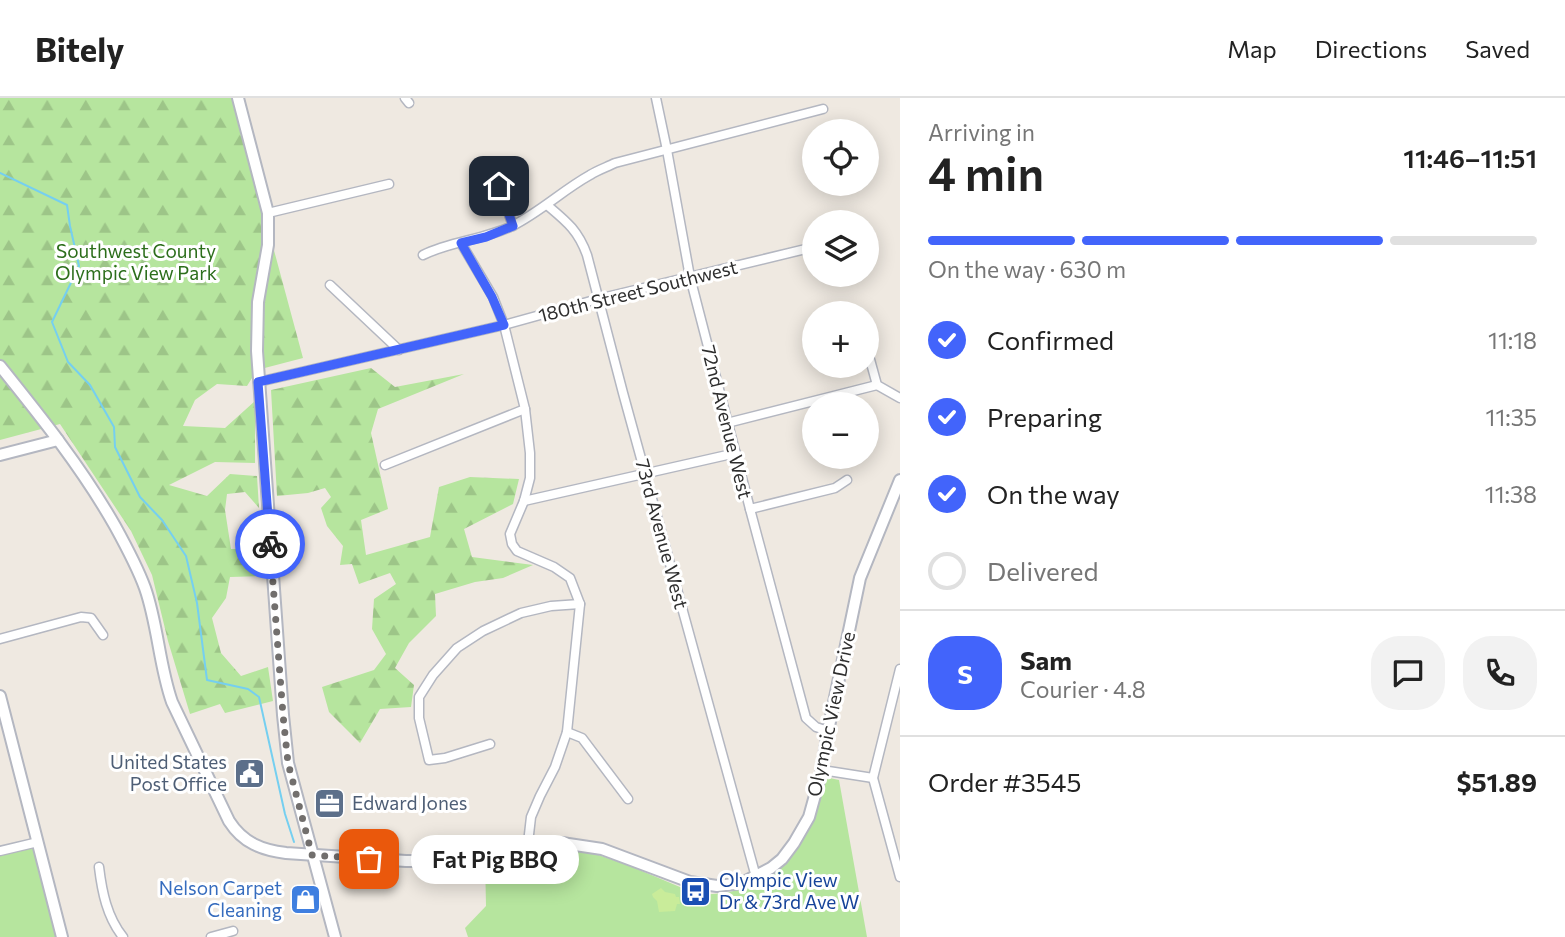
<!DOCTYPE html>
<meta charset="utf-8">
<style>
body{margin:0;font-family:Commissioner,sans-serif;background:#f2f2f2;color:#222;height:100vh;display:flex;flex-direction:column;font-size:26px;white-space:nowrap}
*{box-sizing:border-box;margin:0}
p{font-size:23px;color:#767676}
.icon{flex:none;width:38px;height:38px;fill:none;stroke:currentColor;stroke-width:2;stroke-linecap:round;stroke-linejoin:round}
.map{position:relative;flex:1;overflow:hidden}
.drawer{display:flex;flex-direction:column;background:#fff;width:665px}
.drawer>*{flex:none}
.buttons{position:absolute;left:802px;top:21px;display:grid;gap:14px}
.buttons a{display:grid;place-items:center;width:77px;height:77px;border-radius:50%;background:#fff;box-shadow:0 4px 18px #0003;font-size:35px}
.pin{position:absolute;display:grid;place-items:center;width:60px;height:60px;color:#fff;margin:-30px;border-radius:14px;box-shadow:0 4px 10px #0006}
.courier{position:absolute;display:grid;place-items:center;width:70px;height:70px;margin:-35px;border:5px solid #4264fb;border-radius:50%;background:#fff;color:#222;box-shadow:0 2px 9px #0007}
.bubble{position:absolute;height:49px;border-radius:24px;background:#fff;box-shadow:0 4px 18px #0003;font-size:23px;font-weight:600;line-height:49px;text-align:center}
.summary em{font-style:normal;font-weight:600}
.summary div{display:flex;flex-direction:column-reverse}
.summary{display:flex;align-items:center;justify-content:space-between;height:119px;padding:0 28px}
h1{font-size:46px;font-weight:600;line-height:52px}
.bar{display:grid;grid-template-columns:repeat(4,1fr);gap:10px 7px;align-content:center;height:84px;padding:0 28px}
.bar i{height:9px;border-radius:5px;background:#e0e0e0}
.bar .active{background:#4264fb}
.bar p{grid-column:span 4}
.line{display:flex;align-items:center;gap:18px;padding:0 28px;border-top:2px solid #e0e0e0}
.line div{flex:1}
.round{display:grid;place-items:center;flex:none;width:74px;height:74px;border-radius:28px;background:#f2f2f2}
ol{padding:0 28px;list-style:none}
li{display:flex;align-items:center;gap:21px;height:77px}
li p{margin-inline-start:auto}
li .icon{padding:7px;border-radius:50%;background:#4264fb;color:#fff;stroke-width:4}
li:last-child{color:#767676}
li i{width:38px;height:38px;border:4px solid #e0e0e0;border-radius:50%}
header{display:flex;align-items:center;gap:42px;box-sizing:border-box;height:98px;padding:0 35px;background:#fff;border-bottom:2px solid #e0e0e0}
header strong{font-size:33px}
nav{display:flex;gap:38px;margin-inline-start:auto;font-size:24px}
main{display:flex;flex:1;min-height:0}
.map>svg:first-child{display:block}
.forest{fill:url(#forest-firs)}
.park{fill:#b6e59e}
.pitch{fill:#c9ec9a}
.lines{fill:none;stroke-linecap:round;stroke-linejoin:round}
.stream{stroke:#75cff0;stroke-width:2}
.street-casing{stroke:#b4b7c1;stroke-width:11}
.secondary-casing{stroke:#b4b7c1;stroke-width:14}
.street{stroke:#fff;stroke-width:8}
.secondary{stroke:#fff;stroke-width:10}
.done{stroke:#726f6d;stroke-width:7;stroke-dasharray:0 12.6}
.route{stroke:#4264fb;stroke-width:9}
.labels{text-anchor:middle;stroke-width:6;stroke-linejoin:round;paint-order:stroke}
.park-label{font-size:19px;fill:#2c6e1b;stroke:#fff}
.street-label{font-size:19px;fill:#2e2e2e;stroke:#fff}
.service-label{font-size:19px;fill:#4e5e75;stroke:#fff;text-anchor:end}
.transit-label{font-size:19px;fill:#164399;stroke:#fff;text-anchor:start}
.shop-label{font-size:19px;fill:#366cbe;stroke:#fff;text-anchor:end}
</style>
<header>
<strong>Bitely</strong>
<nav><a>Map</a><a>Directions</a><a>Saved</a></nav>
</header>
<main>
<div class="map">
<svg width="900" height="839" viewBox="0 0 900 839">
<defs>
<pattern id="forest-firs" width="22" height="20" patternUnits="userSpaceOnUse" patternTransform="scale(1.75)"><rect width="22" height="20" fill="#b6e59e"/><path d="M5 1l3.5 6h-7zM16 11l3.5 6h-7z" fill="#9dc588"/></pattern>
</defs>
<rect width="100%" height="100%" fill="#efe9e1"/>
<g class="forest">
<polygon points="0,0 233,0 303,260 257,272 247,288 217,286 195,302 183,328 225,330 255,303 255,365 215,364 169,387 207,398 230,376 257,378 259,410 245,394 227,396 225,412 231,451 266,451 261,478 230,479 226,500 212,520 221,555 241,578 268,569 273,603 225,615 220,606 190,616 168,543 152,477 131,433 60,326 0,342"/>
<polygon points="371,270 395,289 464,276 378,311 371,335 388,411 361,422 366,457 430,439 439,389 470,379 519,381 513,406 464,431 472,459 533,467 503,480 475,484 435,496 436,518 409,545 395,570 414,587 411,609 380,611 360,645 329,614 322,589 374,572 386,556 372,531 374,501 396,486 390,475 359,486 352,466 340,467 343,448 327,428 321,410 331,399 325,390 308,395 277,398 271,292"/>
</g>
<g class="park">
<polygon points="825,679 839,682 867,839 468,839 465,830 486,808 485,760 520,751 550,750 571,751 593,755 630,768 699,797 726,795 748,789 769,781 800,747 810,730"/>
<polygon points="36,748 58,839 0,839 0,758"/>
</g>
<polygon class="pitch" points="661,790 665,794 675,796 676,799 679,799 680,806 677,806 675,813 659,814 657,803 653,799 652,796"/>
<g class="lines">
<polyline class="stream" points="0,75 67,107 70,128 79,168 52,224 68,264 90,287 114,329 115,349 140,399 162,422 186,458 197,505 207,582 248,591 259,599 285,716 294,744"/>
<defs>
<g id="street">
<polyline points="405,0 409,5"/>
<polyline points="656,0 667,52 690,179 750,411 806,620 816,629 828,633"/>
<polyline points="499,88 513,128"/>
<path d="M 547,107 C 566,123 578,132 587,157 L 623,295 L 756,779"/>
<polyline points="268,115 389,86"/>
<polyline points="866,136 869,135"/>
<polyline points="461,145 493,199 504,227 525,311 530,355 530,380 524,403 510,436 512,446 517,453 554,469 570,480 580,506 567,634 555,669 540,698 531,719 528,745"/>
<path d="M 423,157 C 451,143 483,142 512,128 C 540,114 563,92 590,77 C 598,72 607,69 615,65 L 823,11"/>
<polyline points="330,187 399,252"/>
<polyline points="810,232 814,231"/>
<polyline points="866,247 877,287 900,300"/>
<polyline points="258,284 504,227 598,201 814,149"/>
<polyline points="727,325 877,287"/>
<polyline points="385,367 525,311"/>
<polyline points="524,403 736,355"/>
<polyline points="750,411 835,390 847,382"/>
<polyline points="0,541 81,519 91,520 103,537"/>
<polyline points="900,571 873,680 900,779"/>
<polyline points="567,634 582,640 628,701"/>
<polyline points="490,646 445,660 429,662 419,620 419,599 433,577 457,550 483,533 521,515 551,508 580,506"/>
<polyline points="822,672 873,680"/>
<polyline points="0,753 38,744"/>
<path d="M 99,769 C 102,794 107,819 123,839"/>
<polyline points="211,839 233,833"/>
</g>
<g id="secondary">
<polyline points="238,0 268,115 268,147 258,204 257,253 283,617 288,665 335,839"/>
<path d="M 0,268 C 41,319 82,370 115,428 C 126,448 137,468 145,490 C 158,527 159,567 172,604 L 229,723 C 243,745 262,752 286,755 L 406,763 L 440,763 L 528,745 L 562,745 L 602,751 L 690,784 L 717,788 L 742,785 L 771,770 L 782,761 L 794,745 L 809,719 L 822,672 L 828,633 L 860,480 L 900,382"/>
<polyline points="0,357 58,342"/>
<polyline points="0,598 62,839"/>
</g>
</defs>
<use href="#street" class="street-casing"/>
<use href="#secondary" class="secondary-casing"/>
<use href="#street" class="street"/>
<use href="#secondary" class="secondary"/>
</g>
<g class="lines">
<polyline class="done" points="270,446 283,617 288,665 312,757 369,761"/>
<polyline class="route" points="270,446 258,284 504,227 492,199 461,145 486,139 513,128 499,88"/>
</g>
<defs>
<symbol id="civic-square" viewBox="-11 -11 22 22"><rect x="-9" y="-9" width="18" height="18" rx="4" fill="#5c6f8a" stroke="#fff"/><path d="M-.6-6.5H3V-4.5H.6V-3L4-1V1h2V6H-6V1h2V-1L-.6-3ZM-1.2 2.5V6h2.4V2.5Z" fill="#fff"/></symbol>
<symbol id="office-square" viewBox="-11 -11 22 22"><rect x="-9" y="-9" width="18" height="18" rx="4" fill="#5c6f8a" stroke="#fff"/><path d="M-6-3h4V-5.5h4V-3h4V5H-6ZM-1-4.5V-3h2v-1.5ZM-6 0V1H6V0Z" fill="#fff"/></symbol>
<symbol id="bus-square" viewBox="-11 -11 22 22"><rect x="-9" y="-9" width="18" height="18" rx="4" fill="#1a4fb4" stroke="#fff"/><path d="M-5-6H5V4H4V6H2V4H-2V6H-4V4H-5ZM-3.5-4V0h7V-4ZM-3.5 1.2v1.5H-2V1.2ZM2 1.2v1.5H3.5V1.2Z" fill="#fff"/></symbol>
<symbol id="shop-square" viewBox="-11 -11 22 22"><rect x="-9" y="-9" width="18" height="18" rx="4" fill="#3f7fe0" stroke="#fff"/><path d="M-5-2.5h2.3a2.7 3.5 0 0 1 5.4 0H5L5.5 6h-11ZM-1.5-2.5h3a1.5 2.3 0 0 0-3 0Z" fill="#fff"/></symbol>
</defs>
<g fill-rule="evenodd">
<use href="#civic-square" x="232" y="658" width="35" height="35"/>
<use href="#office-square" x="312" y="688" width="35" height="35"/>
<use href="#bus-square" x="678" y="776" width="35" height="35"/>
<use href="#shop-square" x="288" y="784" width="35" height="35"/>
</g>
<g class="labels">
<g class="park-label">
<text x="136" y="160">Southwest County<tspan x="136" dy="22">Olympic View Park</tspan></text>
</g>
<g class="street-label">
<text transform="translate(638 193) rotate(-14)" y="7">180th Street Southwest</text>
<text transform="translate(727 324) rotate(76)" y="7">72nd Avenue West</text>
<text transform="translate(662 436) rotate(75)" y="7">73rd Avenue West</text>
<text transform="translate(831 616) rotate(-78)" y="7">Olympic View Drive</text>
</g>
<g class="service-label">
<text x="227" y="671">United States<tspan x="227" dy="22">Post Office</tspan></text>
<text x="352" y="712" text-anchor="start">Edward Jones</text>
</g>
<g class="transit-label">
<text x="719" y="789">Olympic View<tspan x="719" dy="22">Dr &amp; 73rd Ave W</tspan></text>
</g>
<g class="shop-label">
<text x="282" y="797">Nelson Carpet<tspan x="282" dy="22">Cleaning</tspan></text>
</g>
</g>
</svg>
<div class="buttons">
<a><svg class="icon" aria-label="locate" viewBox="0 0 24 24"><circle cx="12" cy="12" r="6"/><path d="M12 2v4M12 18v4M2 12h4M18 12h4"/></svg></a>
<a><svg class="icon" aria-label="layers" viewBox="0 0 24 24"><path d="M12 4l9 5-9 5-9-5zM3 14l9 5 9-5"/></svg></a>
<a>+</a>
<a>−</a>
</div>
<div class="pin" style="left:369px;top:761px;background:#ea580c"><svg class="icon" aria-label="bag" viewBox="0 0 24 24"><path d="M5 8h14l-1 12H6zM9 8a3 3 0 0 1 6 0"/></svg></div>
<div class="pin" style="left:499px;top:88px;background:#1f2937"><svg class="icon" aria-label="home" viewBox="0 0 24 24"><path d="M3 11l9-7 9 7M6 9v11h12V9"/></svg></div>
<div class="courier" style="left:270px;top:446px"><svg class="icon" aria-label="bike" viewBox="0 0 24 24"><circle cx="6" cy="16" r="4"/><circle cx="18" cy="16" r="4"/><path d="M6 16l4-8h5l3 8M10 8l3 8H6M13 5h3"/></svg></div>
<div class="bubble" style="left:411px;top:737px;width:168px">Fat Pig BBQ</div>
</div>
<section class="drawer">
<div class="summary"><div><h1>4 min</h1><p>Arriving in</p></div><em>11:46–11:51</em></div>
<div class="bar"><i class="active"></i><i class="active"></i><i class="active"></i><i></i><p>On the way · 630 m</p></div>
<ol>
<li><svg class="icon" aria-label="check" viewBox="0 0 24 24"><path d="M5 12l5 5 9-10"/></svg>Confirmed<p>11:18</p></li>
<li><svg class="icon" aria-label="check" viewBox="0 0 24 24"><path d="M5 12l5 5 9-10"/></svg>Preparing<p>11:35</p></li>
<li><svg class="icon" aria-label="check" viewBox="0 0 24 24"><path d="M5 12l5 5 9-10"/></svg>On the way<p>11:38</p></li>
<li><i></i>Delivered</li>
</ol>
<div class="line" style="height:126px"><b class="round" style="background:#4264fb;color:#fff">S</b><div><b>Sam</b><p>Courier · 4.8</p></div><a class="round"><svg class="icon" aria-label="chat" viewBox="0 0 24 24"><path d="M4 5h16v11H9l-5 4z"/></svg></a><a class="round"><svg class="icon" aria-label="phone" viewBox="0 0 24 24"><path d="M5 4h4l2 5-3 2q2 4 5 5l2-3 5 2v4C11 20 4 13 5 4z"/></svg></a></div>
<div class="line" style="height:91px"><div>Order #3545</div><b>$51.89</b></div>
</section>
</main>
